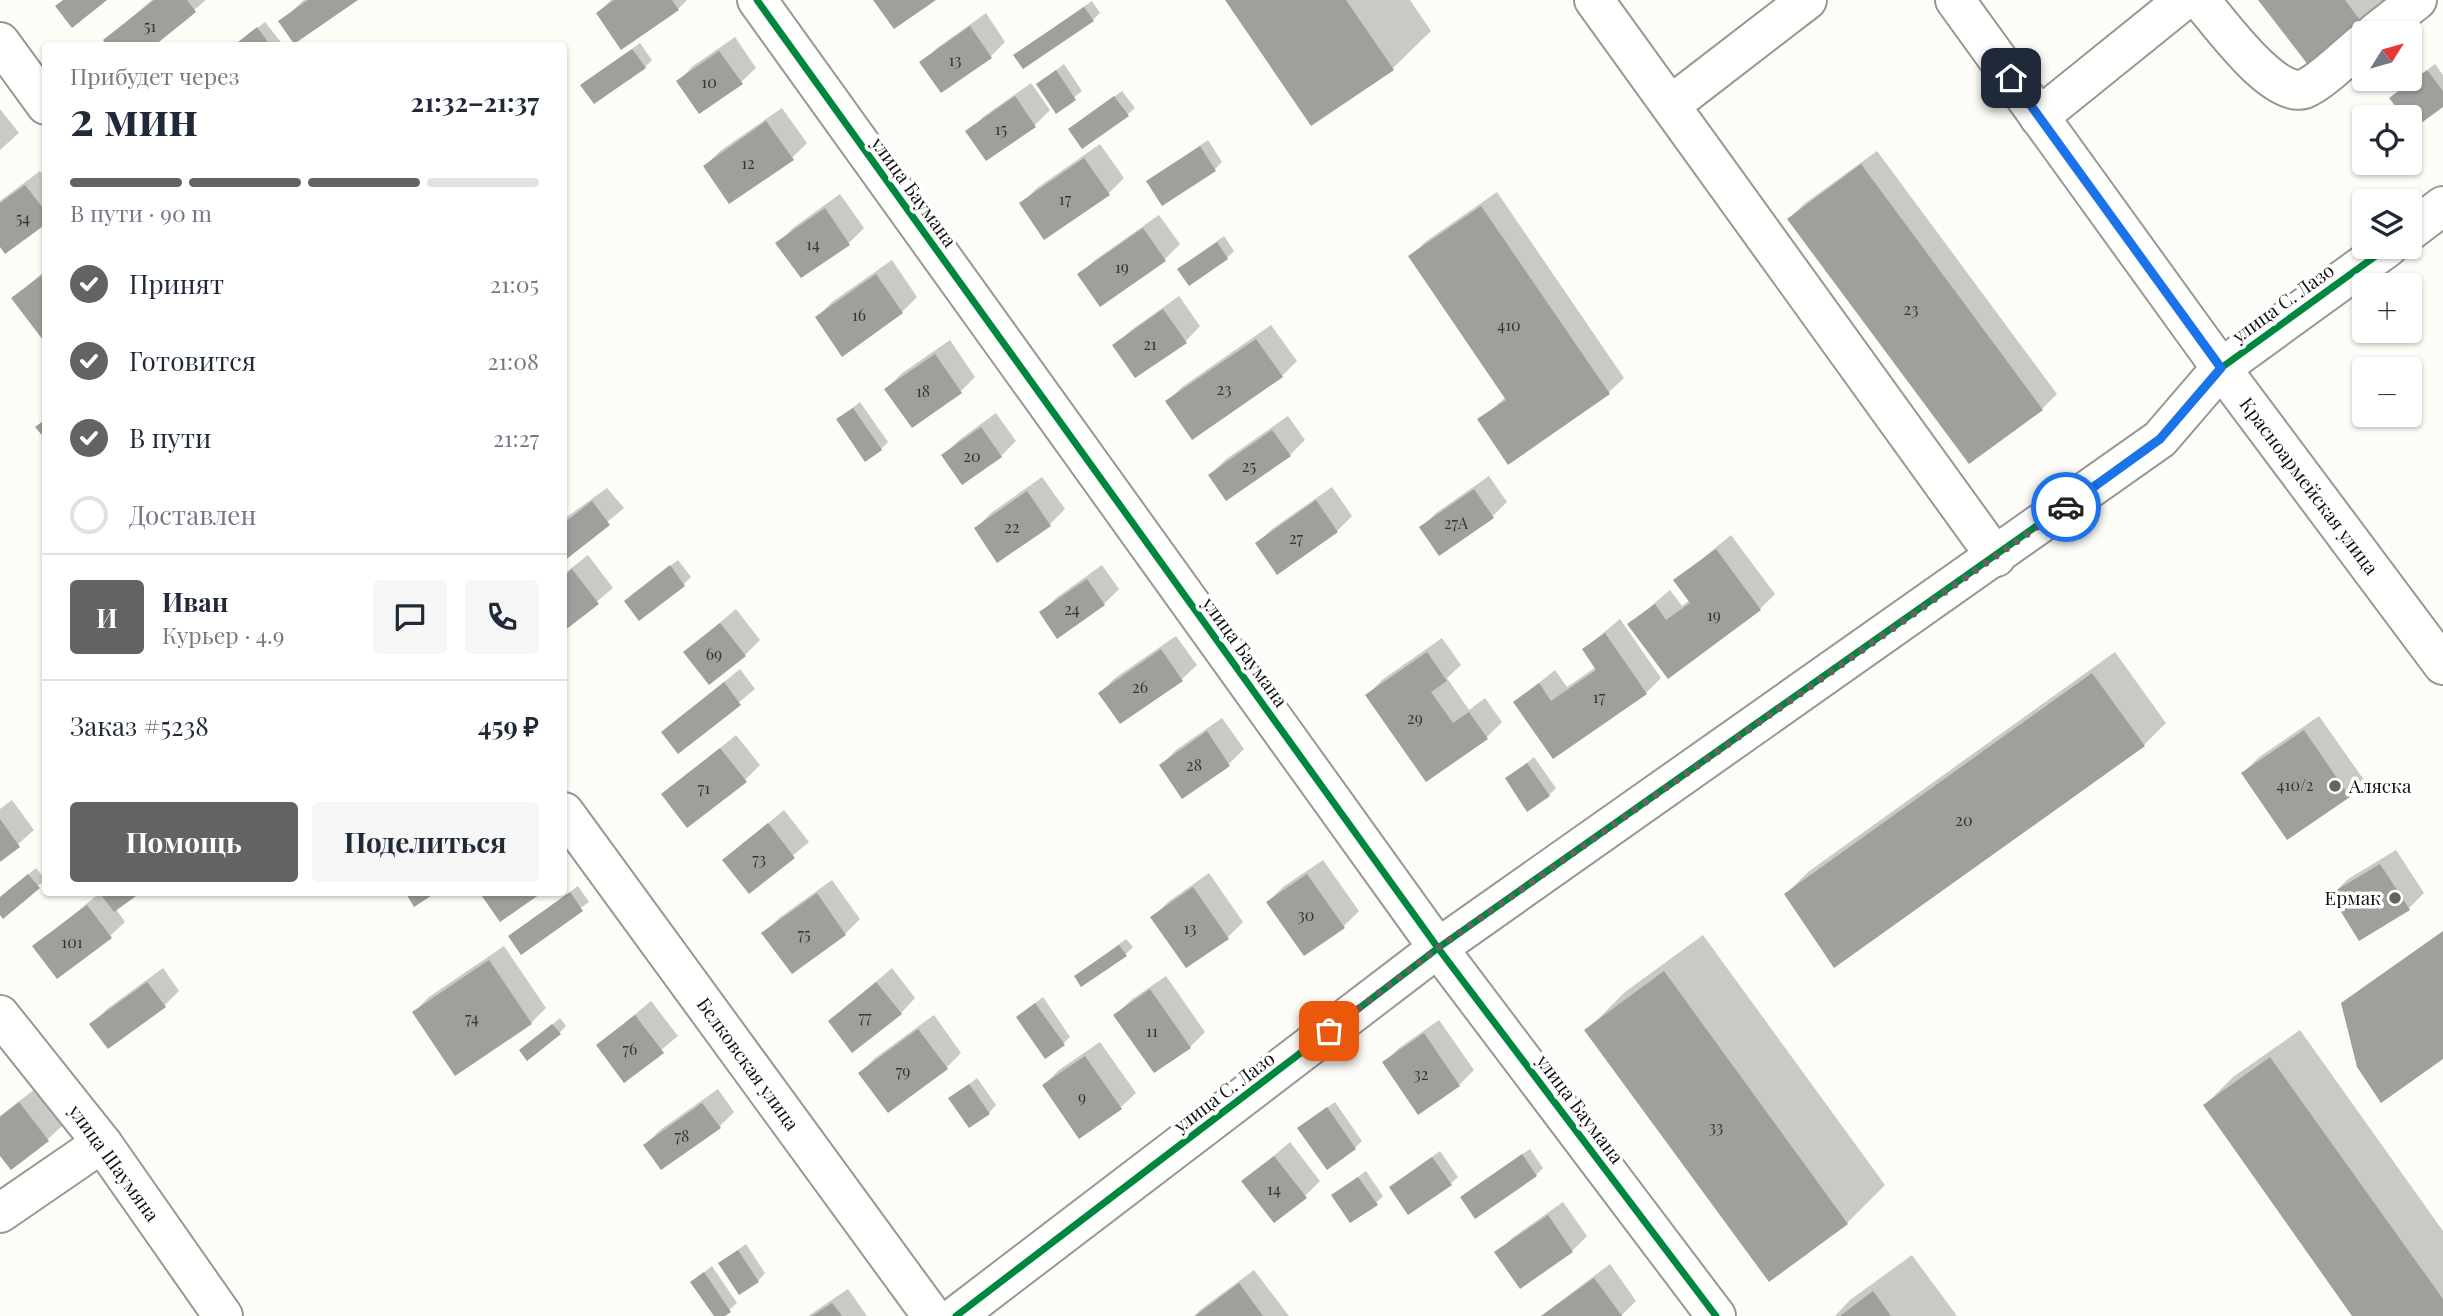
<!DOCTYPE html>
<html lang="ru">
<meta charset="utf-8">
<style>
body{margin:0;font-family:"Playfair Display",serif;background:#f6f6f7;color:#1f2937;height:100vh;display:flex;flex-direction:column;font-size:26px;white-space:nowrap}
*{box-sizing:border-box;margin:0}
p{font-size:23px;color:#747a83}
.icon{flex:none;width:38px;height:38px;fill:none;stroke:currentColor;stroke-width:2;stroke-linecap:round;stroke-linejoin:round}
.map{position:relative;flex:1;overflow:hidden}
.side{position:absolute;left:42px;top:42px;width:525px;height:854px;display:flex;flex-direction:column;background:#fff;border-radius:7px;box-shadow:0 2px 5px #0004}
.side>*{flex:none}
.needle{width:46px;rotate:53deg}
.fabs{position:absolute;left:2352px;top:21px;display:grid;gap:14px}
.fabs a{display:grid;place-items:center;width:70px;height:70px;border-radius:7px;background:#fff;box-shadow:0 2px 5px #0004;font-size:35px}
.pin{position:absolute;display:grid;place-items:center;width:60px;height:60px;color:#fff;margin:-30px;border-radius:14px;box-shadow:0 4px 10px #0006}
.courier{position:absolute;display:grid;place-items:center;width:70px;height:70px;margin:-35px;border:5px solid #1a73e8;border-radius:50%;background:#fff;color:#222;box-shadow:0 2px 9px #0007}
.overview em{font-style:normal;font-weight:700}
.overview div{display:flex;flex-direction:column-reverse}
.overview{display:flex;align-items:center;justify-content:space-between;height:119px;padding:0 28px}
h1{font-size:46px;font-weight:700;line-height:52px}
.bar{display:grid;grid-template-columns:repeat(4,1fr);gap:10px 7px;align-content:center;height:84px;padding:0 28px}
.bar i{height:9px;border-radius:5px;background:#e0e1e3}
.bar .on{background:#646362}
.bar p{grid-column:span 4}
.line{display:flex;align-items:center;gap:18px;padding:0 28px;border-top:2px solid #e0e1e3}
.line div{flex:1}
.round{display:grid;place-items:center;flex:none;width:74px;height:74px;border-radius:7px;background:#f6f6f7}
ol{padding:0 28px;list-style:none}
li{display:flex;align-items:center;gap:21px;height:77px}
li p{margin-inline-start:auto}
li .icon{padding:7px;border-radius:50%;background:#646362;color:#fff;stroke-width:4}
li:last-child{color:#747a83}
li i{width:38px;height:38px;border:4px solid #e0e1e3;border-radius:50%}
.primary-button{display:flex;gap:14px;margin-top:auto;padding:14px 28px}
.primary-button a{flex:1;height:80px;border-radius:7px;background:#646362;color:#fff;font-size:28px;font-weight:700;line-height:80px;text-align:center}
.primary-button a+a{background:#f6f6f7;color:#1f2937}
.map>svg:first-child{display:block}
.shadow{fill:#0003}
.building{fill:#a19f9c}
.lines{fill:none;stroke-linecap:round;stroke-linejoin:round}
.minor-casing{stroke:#979795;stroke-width:42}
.minor{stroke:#fffffe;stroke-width:38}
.cycleway-casing{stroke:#fff;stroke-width:11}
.cycleway{stroke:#00873e;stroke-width:7}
.done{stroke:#646362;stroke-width:7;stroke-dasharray:0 12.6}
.route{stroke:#1a73e8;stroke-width:9}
.poi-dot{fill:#646362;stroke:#fff;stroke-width:2.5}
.labels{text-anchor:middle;stroke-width:7;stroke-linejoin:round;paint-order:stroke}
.number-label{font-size:16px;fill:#353434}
.street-label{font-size:19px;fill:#111;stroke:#fff}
.poi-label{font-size:19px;fill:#111;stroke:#fff;text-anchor:start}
</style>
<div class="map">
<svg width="2443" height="1316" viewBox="0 0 2443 1316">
<rect width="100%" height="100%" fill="#fdfcf7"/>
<g class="shadow">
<polygon points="152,0 206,0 151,46 105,40"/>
<polygon points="304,0 355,0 281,21"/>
<polygon points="611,0 687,0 678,9 598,13"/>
<polygon points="1227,0 1410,0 1431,31 1392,69"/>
<polygon points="2260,0 2384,0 2384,1 2362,23"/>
<polygon points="1092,1 1100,13 1093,20 1015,55"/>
<polygon points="986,13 1005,42 990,57 922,63 937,48"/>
<polygon points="265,22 284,46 234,46"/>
<polygon points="735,37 756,68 741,82 678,81 693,66"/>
<polygon points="640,43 652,60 645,67 582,85"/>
<polygon points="1064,64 1082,91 1057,111 1038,84"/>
<polygon points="2435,64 2443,75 2443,104 2413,127 2410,117 2406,117 2392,98"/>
<polygon points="1031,83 1050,110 1035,125 987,159 968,132 983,117"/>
<polygon points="1122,91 1135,108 1127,115 1070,129"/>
<polygon points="782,108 807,143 792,158 705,166 720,151"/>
<polygon points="0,109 19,133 0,150"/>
<polygon points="1208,140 1222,162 1215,169 1148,182"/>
<polygon points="1100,144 1124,178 1109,193 1045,237 1022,203 1037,188"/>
<polygon points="1877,151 2057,394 2042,409 1789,219 1804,204"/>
<polygon points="40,171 46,178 46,222 0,244 0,201"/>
<polygon points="1497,192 1624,378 1609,392 1508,462 1479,420 1506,397 1410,257 1425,242"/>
<polygon points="840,194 864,228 849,243 778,243 793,228"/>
<polygon points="1159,215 1180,244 1165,259 1100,304 1080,274 1095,260"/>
<polygon points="1224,236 1234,251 1227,258 1179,269"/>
<polygon points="892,260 917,297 902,312 817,317 832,302"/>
<polygon points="46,270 46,341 13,298"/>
<polygon points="1179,296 1200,326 1186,341 1115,346 1130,331"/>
<polygon points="1271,325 1297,361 1282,376 1167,402 1182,387"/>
<polygon points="950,340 975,377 960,392 886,389 901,374"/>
<polygon points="860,402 888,442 881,449 838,419"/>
<polygon points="996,413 1016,441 1001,456 944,455 959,440"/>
<polygon points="1288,416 1305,440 1290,455 1210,475 1225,460"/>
<polygon points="1489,476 1507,502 1492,517 1421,528 1436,513"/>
<polygon points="1042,477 1065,509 1050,524 998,560 976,528 991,513"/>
<polygon points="1332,487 1352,516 1337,531 1277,572 1257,543 1272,529"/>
<polygon points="607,488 624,508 564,558 564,519"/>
<polygon points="1731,535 1775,594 1760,609 1669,677 1630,624 1670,590 1682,606 1690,600 1676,580"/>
<polygon points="588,555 613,588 564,629 564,574"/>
<polygon points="678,560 691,577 684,584 633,594"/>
<polygon points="1102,565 1119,589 1104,604 1041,613 1056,598"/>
<polygon points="736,609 760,640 745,655 685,652"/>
<polygon points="1620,619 1661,678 1646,693 1554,757 1515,702 1555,670 1567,687 1596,667 1584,649"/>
<polygon points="1176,636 1197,665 1182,679 1100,693 1115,678"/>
<polygon points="1442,638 1461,665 1447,678 1469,710 1485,698 1502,722 1487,737 1367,695 1382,680"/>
<polygon points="2115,652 2166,723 2144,745 1786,894 1808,872"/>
<polygon points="740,669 755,689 679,752 663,732"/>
<polygon points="2319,716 2364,780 2349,795 2243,773 2258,758"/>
<polygon points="1222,718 1244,749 1229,764 1183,797 1161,765 1176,750"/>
<polygon points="736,735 760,765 745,780 664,794"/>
<polygon points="1534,757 1556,788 1549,795 1507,779"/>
<polygon points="12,800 34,830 0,860 0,809"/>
<polygon points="784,810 809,842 749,892 724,860"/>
<polygon points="2396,850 2424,893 2409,908 2333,894 2348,879"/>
<polygon points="1323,860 1359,911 1344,926 1304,954 1268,902 1283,887"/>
<polygon points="36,868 46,880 0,912 0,898"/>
<polygon points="1209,873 1243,922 1228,937 1153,917 1168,902"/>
<polygon points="832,880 860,919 845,934 792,972 764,933 779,918"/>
<polygon points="578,886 589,902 521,952 510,936"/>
<polygon points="101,892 137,892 116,909 125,922 110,936 35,946"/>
<polygon points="1703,935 1885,1185 1847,1223 1770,1279 1587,1030 1625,992"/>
<polygon points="1126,939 1133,947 1126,954 1076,976"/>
<polygon points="504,946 546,1008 531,1023 414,1012 429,997"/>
<polygon points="163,968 179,991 164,1006 92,1024 107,1009"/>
<polygon points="892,968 915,998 901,1013 830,1021"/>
<polygon points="1166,976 1205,1032 1190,1047 1116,1015 1131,1000"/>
<polygon points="1043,997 1070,1037 1063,1044 1018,1017"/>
<polygon points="651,1001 678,1036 625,1080 598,1045"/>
<polygon points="934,1015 961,1053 946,1068 860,1073 875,1058"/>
<polygon points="560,1018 566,1026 559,1033 529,1044"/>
<polygon points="1439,1020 1474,1070 1459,1085 1384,1063 1399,1048"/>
<polygon points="2300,1030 2443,1231 2443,1316 2355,1316 2205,1105 2233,1077"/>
<polygon points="1100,1042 1136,1093 1121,1107 1044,1085 1059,1070"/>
<polygon points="977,1078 996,1105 989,1113 951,1099"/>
<polygon points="35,1089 63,1125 48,1139 0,1153 0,1116"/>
<polygon points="718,1089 734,1112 719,1127 645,1145 660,1130"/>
<polygon points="1335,1102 1362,1141 1355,1148 1299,1128"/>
<polygon points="1290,1142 1320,1181 1305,1196 1244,1181"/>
<polygon points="1530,1149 1543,1168 1536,1175 1470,1190"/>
<polygon points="1440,1151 1458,1177 1450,1184 1391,1187"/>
<polygon points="1366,1171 1383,1196 1376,1203 1333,1195"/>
<polygon points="1563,1202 1587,1236 1572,1251 1497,1253 1512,1238"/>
<polygon points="746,1244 765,1273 758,1281 720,1263"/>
<polygon points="1912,1255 1957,1316 1835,1316 1850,1300"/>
<polygon points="1610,1264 1636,1301 1621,1316 1541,1316"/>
<polygon points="712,1266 737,1303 722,1316 717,1316 692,1282"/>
<polygon points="1254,1270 1289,1316 1194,1316 1200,1310"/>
<polygon points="848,1289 867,1316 808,1316"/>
</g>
<g class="building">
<polygon points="63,0 107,0 72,28 55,6"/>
<polygon points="154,0 187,0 196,12 154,46 107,46 103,40"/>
<polygon points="308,0 358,0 294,44 278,21"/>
<polygon points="614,0 672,0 679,10 621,50 596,13"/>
<polygon points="873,0 936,0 894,29"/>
<polygon points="1225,0 1346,0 1394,70 1311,126"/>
<polygon points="2258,0 2345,0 2363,24 2309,66"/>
<polygon points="1084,7 1094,21 1023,69 1013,55"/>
<polygon points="970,26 992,58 941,93 919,62"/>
<polygon points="257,27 271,46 233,46"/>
<polygon points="632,49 646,68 594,104 580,85"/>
<polygon points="719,51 743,84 699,114 676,81"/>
<polygon points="1056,70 1076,100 1056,114 1036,84"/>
<polygon points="2427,70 2443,91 2443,107 2413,129 2410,117 2404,117 2389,98"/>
<polygon points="1015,96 1036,127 986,161 965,131"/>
<polygon points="1114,96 1129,116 1082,149 1068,129"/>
<polygon points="766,121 794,160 729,204 703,166"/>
<polygon points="1200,146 1216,171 1162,206 1146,181"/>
<polygon points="1084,158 1110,195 1044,240 1019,203"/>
<polygon points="1861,164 2043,410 1969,464 1787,219"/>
<polygon points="25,185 46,212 46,224 5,254 0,247 0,203"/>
<polygon points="1481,206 1610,394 1508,465 1477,419 1506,400 1408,256"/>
<polygon points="825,208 850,245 801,278 775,243"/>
<polygon points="1143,228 1166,261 1100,307 1077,274"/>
<polygon points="1217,242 1228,259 1189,286 1177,269"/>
<polygon points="46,272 46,344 11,298"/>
<polygon points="876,274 903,313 842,357 815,317"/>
<polygon points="1163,309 1187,343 1135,378 1112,345"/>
<polygon points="1256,339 1283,377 1192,440 1165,401"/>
<polygon points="935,354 962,393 912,428 884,389"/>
<polygon points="853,408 882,450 865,462 836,419"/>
<polygon points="46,419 46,440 35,427"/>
<polygon points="981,427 1002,457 962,485 941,455"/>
<polygon points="1272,430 1291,456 1226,501 1208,475"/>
<polygon points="1474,489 1494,518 1439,556 1419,527"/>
<polygon points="1027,491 1051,526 997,563 974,528"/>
<polygon points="1316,500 1338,532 1277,575 1255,543"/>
<polygon points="592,501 610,525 564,561 564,523"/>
<polygon points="1716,549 1761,610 1668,679 1627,624 1655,604 1666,620 1690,603 1673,580"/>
<polygon points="670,565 685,586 639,621 624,601"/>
<polygon points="572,569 599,604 564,631 564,576"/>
<polygon points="1087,579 1105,605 1057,639 1039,612"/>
<polygon points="720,623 746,656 709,685 683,652"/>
<polygon points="1605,633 1647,694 1553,759 1513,702 1539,683 1551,701 1596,670 1582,649"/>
<polygon points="1161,649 1183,681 1120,724 1098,693"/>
<polygon points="1427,652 1447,681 1431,692 1453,723 1469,712 1488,739 1426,782 1365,695"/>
<polygon points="2092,673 2145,746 1834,968 1784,894"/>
<polygon points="724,682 741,705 678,754 661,732"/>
<polygon points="2304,730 2350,797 2287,840 2241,773"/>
<polygon points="1207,731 1230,766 1182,799 1159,765"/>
<polygon points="720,748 747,782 687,828 661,794"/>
<polygon points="1527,763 1550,796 1527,812 1505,778"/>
<polygon points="0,819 20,847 0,862"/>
<polygon points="768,823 795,858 749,894 722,860"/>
<polygon points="2380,864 2410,910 2359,941 2330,894"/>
<polygon points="28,874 40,888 3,919 0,915 0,897"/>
<polygon points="1307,874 1345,928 1304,956 1266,902"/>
<polygon points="1193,887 1229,939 1186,968 1150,917"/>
<polygon points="99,892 134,892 136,896 114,912"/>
<polygon points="405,892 437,892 414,907"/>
<polygon points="479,892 543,892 500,922"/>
<polygon points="570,892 583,911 521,955 508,936"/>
<polygon points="817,893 846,935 792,974 761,933"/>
<polygon points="87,905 112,938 57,979 32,946"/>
<polygon points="2443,931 2443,1059 2381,1103 2357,1067 2341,1003"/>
<polygon points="1119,945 1127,956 1081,987 1074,976"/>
<polygon points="489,960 532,1024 455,1076 412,1012"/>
<polygon points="1664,971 1848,1224 1769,1282 1584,1030"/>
<polygon points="147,982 166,1007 108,1049 89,1024"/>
<polygon points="876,982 902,1014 852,1053 828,1021"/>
<polygon points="1150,989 1191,1048 1154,1073 1113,1015"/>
<polygon points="1035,1003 1065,1045 1045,1059 1016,1017"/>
<polygon points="635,1015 664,1053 624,1083 596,1045"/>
<polygon points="552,1024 561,1034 527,1061 519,1050"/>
<polygon points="918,1029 948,1069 888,1113 858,1073"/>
<polygon points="1424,1033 1460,1086 1418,1115 1382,1062"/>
<polygon points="1085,1056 1122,1109 1079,1139 1042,1085"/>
<polygon points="2270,1057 2443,1299 2443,1316 2352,1316 2203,1105"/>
<polygon points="969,1084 990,1114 969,1128 948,1098"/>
<polygon points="19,1102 49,1141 11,1170 0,1156 0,1117"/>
<polygon points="702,1103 721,1128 661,1170 643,1145"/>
<polygon points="1327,1107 1356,1149 1327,1170 1297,1128"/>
<polygon points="1522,1154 1537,1176 1475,1219 1460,1197"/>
<polygon points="1274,1156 1307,1198 1274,1223 1241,1181"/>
<polygon points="1432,1157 1452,1185 1408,1215 1389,1187"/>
<polygon points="1358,1177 1378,1205 1350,1223 1331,1195"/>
<polygon points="1548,1215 1573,1252 1520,1289 1494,1252"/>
<polygon points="738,1250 759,1282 739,1295 718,1263"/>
<polygon points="704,1272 731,1312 725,1316 714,1316 690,1282"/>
<polygon points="1594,1278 1622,1316 1541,1316"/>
<polygon points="1239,1283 1263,1316 1195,1316"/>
<polygon points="1873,1291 1891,1316 1840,1316"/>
<polygon points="832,1303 842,1316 812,1316"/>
</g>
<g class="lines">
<defs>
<g id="minor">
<polyline points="757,0 1438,948 1716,1316"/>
<polyline points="1594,0 1996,557"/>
<polyline points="1955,0 2221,368 2443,665"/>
<path d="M 2200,0 C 2219,22 2274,99 2304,89 C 2320,83 2349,54 2364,42"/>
<polyline points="2375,33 2417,0"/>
<polyline points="0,42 46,105"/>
<polyline points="1672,104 1807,0"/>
<polyline points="2039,117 2184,0"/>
<polyline points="2410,231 2443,206"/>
<polyline points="564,812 932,1316"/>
<polyline points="0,1015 102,1143 223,1316"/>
<polyline points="0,1213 102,1143"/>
<polyline points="956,1316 1438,948 2160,439 2221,368 2388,247"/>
</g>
</defs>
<use href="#minor" class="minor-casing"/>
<use href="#minor" class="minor"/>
<defs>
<g id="cycleway">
<polyline points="757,0 1438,948 1716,1316"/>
<polyline points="956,1316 1438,948 2160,439 2221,368 2388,247"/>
</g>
</defs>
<use href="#cycleway" class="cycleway-casing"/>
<use href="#cycleway" class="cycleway"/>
</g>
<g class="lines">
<polyline class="done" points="1329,1031 1438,948 2066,507"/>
<polyline class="route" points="2011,78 2221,368 2160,439 2066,507"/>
</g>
<g class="poi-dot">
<circle cx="2335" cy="786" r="7"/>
<circle cx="2395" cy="898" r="7"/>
</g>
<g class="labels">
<g class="number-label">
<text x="150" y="32">51</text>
<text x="955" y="66">13</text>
<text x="709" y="88">10</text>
<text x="1001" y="135">15</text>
<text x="748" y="169">12</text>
<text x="1065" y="205">17</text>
<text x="23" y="224">54</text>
<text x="813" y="250">14</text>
<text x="1122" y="273">19</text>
<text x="1911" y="315">23</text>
<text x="859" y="321">16</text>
<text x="1509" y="331">410</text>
<text x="1150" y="350">21</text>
<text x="1224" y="395">23</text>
<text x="923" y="397">18</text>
<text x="972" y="462">20</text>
<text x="1249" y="472">25</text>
<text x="1456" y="529">27А</text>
<text x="1012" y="533">22</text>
<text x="1296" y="544">27</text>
<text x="1072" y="615">24</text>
<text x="1714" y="621">19</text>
<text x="714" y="660">69</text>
<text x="1140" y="693">26</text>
<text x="1599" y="703">17</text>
<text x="1415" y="724">29</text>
<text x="1194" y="771">28</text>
<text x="2295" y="791">410/2</text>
<text x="704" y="794">71</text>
<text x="1964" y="826">20</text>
<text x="759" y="865">73</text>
<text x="1306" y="921">30</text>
<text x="1190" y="934">13</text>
<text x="804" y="940">75</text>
<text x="72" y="948">101</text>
<text x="865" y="1023">77</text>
<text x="472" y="1024">74</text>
<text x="1152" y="1037">11</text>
<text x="630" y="1055">76</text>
<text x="903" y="1077">79</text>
<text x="1421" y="1080">32</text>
<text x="1082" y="1103">9</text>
<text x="1716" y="1133">33</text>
<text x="682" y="1142">78</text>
<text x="1274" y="1195">14</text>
</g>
<g class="street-label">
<text transform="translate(914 192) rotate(54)" y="7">улица Баумана</text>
<text transform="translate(2283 303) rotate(-36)" y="7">улица С. Лазо</text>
<text transform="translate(2309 486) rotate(53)" y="7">Красноармейская улица</text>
<text transform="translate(1245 652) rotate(54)" y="7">улица Баумана</text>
<text transform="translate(748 1064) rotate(54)" y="7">Белковская улица</text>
<text transform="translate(1224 1092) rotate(-37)" y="7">улица С. Лазо</text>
<text transform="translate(1580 1109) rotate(53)" y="7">улица Баумана</text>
<text transform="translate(114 1163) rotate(54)" y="7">улица Шаумяна</text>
</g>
<g class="poi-label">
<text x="2349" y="793">Аляска</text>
<text x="2381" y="905" text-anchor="end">Ермак</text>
</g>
</g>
</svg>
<div class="fabs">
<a><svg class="needle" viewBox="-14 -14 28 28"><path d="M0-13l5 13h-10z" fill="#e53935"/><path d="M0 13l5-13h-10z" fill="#747a83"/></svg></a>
<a><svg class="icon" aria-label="locate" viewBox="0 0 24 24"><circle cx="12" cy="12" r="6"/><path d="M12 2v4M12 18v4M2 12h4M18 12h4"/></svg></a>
<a><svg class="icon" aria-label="layers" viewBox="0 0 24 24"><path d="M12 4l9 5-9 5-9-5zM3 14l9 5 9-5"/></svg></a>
<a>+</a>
<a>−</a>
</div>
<div class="pin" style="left:1329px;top:1031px;background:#ea580c"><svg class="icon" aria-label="bag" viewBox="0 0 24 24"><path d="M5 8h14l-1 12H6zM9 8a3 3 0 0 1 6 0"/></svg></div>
<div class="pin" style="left:2011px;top:78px;background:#1f2937"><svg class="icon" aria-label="home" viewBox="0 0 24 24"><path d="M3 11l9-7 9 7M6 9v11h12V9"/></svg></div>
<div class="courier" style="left:2066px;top:507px"><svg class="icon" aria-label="car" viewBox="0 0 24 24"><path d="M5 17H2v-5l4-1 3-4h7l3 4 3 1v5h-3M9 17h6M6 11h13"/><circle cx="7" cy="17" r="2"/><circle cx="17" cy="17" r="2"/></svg></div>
<section class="side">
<div class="overview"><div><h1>2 мин</h1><p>Прибудет через</p></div><em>21:32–21:37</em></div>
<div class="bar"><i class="on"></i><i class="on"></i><i class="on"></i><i></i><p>В пути · 90 m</p></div>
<ol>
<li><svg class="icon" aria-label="check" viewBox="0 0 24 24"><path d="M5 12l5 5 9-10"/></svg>Принят<p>21:05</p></li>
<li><svg class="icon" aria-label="check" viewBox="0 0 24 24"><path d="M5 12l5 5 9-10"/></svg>Готовится<p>21:08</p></li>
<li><svg class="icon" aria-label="check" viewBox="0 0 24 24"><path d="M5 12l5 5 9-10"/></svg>В пути<p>21:27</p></li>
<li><i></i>Доставлен</li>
</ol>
<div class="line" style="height:126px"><b class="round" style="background:#646362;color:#fff">И</b><div><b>Иван</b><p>Курьер · 4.9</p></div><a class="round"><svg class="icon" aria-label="chat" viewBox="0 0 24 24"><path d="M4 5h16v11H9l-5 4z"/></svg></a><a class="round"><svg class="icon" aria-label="phone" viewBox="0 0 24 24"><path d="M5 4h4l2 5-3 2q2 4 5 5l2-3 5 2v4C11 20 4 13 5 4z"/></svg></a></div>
<div class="line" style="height:91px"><div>Заказ #5238</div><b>459 ₽</b></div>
<div class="primary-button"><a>Помощь</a><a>Поделиться</a></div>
</section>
</div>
